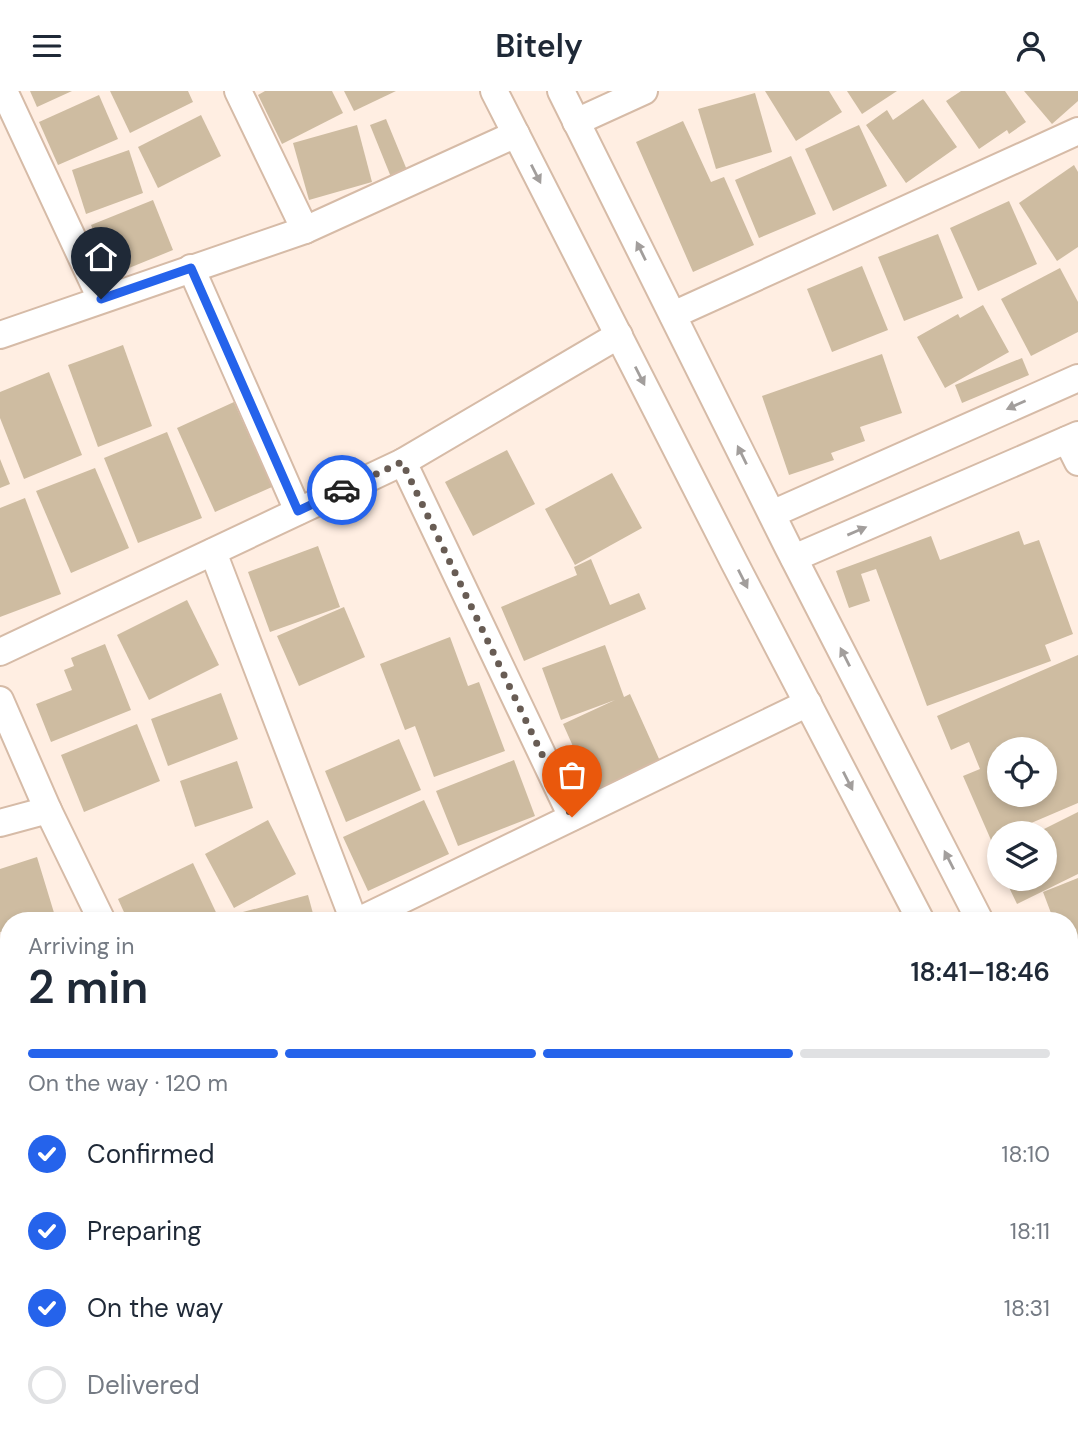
<!DOCTYPE html>
<meta charset="utf-8">
<style>
body{margin:0;font-family:"DM Sans",sans-serif;background:#f6f6f7;color:#1f2937;height:100vh;display:flex;flex-direction:column;font-size:26px;white-space:nowrap}
*{box-sizing:border-box;margin:0}
p{font-size:23px;color:#747a83}
.icon{flex:none;width:38px;height:38px;fill:none;stroke:currentColor;stroke-width:2;stroke-linecap:round;stroke-linejoin:round}
.map{position:relative;flex:1;overflow:hidden}
.details{position:absolute;left:0px;top:821px;width:1078px;height:527px;display:flex;flex-direction:column;background:#fff;border-radius:28px 28px 0 0;box-shadow:0 4px 10px #0003}
.details>*{flex:none}
.controls{position:absolute;left:987px;top:646px;display:grid;gap:14px}
.controls a{display:grid;place-items:center;width:70px;height:70px;border-radius:50%;background:#fff;box-shadow:0 4px 10px #0003;font-size:35px}
.pin{position:absolute;display:grid;place-items:center;width:60px;height:60px;color:#fff;margin:-72px -30px;border-radius:50% 50% 50% 0;rotate:-45deg;box-shadow:0 0 7px #0007}
.pin .icon{rotate:45deg}
.courier{position:absolute;display:grid;place-items:center;width:70px;height:70px;margin:-35px;border:5px solid #2563eb;border-radius:50%;background:#fff;color:#222;box-shadow:0 2px 9px #0007}
.summary em{font-style:normal;font-weight:600}
.summary div{display:flex;flex-direction:column-reverse}
.summary{display:flex;align-items:center;justify-content:space-between;height:119px;padding:0 28px}
h1{font-size:46px;font-weight:600;line-height:52px}
.bar{display:grid;grid-template-columns:repeat(4,1fr);gap:10px 7px;align-content:center;height:84px;padding:0 28px}
.bar i{height:9px;border-radius:5px;background:#e0e1e3}
.bar .current{background:#2563eb}
.bar p{grid-column:span 4}
ol{padding:0 28px;list-style:none}
li{display:flex;align-items:center;gap:21px;height:77px}
li p{margin-inline-start:auto}
li .icon{padding:7px;border-radius:50%;background:#2563eb;color:#fff;stroke-width:4}
li:last-child{color:#747a83}
li i{width:38px;height:38px;border:4px solid #e0e1e3;border-radius:50%}
header{display:flex;justify-content:space-between;align-items:center;height:91px;padding:0 28px;background:#fff;font-size:32px;font-weight:600}
.map>svg:first-child{display:block}
.building{fill:#cebca1;fill-rule:evenodd}
.lines{fill:none;stroke-linecap:round;stroke-linejoin:round}
.street-casing{stroke:#d6bba7;stroke-width:30}
.street{stroke:#fff;stroke-width:26}
.oneway{fill:#a29e9c}
.done{stroke:#685c54;stroke-width:7;stroke-dasharray:0 12.6}
.route{stroke:#2563eb;stroke-width:9}
</style>
<header><svg class="icon" aria-label="menu" viewBox="0 0 24 24"><path d="M4 6h16M4 12h16M4 18h16"/></svg>Bitely<svg class="icon" aria-label="person" viewBox="0 0 24 24"><circle cx="12" cy="8" r="4"/><path d="M4 21q1-7 8-7t8 7"/></svg></header>
<div class="map">
<svg width="1078" height="1347" viewBox="0 0 1078 1347">
<rect width="100%" height="100%" fill="#ffeee2"/>
<g class="building">
<polygon points="30,0 72,0 37,16"/>
<polygon points="110,0 188,0 193,11 130,42"/>
<polygon points="265,0 332,0 343,22 282,53 258,4"/>
<polygon points="344,0 396,0 354,20"/>
<polygon points="765,0 829,0 842,21 796,50"/>
<polygon points="847,0 897,0 862,23"/>
<polygon points="961,0 1005,0 1026,31 1009,43 1007,39 979,58 946,10"/>
<polygon points="1024,0 1078,0 1078,10 1052,33"/>
<polygon points="755,2 772,61 716,78 698,18"/>
<polygon points="99,4 118,48 58,74 39,31"/>
<polygon points="923,8 957,56 906,92 866,34 887,19 893,29"/>
<polygon points="201,24 221,65 158,97 138,56"/>
<polygon points="386,28 409,84 393,91 370,34"/>
<polygon points="683,30 711,91 724,86 754,154 693,181 636,51"/>
<polygon points="357,34 372,91 309,109 293,52"/>
<polygon points="859,34 887,95 833,120 805,58"/>
<polygon points="129,59 143,102 86,123 72,79"/>
<polygon points="791,65 816,123 759,147 735,89"/>
<polygon points="1074,74 1078,81 1078,156 1057,170 1019,112"/>
<polygon points="153,109 173,159 112,184 91,134"/>
<polygon points="1009,110 1037,173 978,200 950,137"/>
<polygon points="938,143 963,207 904,230 878,166"/>
<polygon points="862,175 888,239 832,261 807,198"/>
<polygon points="1060,177 1078,211 1078,241 1031,265 1001,208"/>
<polygon points="983,214 1009,261 945,297 917,246 958,223 960,227"/>
<polygon points="123,254 152,335 98,356 68,274"/>
<polygon points="882,263 902,322 860,336 865,350 831,362 834,369 789,384 762,305"/>
<polygon points="1022,267 1029,284 962,312 955,294"/>
<polygon points="49,281 82,364 24,388 0,327 0,301"/>
<polygon points="234,311 272,396 215,421 177,337"/>
<polygon points="167,341 202,427 138,452 104,367"/>
<polygon points="507,359 535,413 473,445 445,391"/>
<polygon points="0,368 10,393 0,397"/>
<polygon points="95,377 129,457 71,482 36,400"/>
<polygon points="612,382 642,437 575,474 545,418"/>
<polygon points="25,407 61,503 0,526 0,417"/>
<polygon points="1019,440 1024,454 1039,449 1073,543 1045,554 1051,570 927,615 876,478 861,483 870,510 849,517 836,480 931,445 940,469"/>
<polygon points="318,455 340,516 270,541 248,481"/>
<polygon points="591,468 610,514 639,502 646,518 524,570 501,516 577,484 574,476"/>
<polygon points="187,509 219,574 149,609 117,544"/>
<polygon points="344,516 365,566 299,595 277,545"/>
<polygon points="450,546 468,595 479,591 505,660 434,686 415,635 405,639 380,573"/>
<polygon points="105,553 131,619 51,651 36,613 72,599 64,579 74,575 71,567"/>
<polygon points="605,554 624,606 630,603 660,670 593,700 563,633 615,609 561,629 542,577"/>
<path d="M 1078,564 L 1078,712 L 1008,742 L 999,742 L 999,746 L 991,749 L 963,685 L 980,678 L 969,651 L 951,659 L 937,625 ZM 999,658 L 1045,658 L 1045,704 L 999,704 Z"/>
<polygon points="221,602 238,648 168,675 151,628"/>
<polygon points="137,633 160,690 84,721 61,664"/>
<polygon points="399,648 421,699 346,731 325,680"/>
<polygon points="514,669 535,725 458,755 436,700"/>
<polygon points="237,670 253,717 195,736 180,690"/>
<polygon points="424,709 449,763 368,800 343,746"/>
<polygon points="1078,721 1078,783 1017,813 1005,788 1045,788 1045,742 1036,742"/>
<polygon points="268,729 296,783 234,817 205,763"/>
<polygon points="999,760 999,777 993,764"/>
<polygon points="37,766 55,825 39,830 9,830 9,839 0,841 0,778"/>
<polygon points="193,772 220,830 128,830 118,808"/>
<polygon points="1078,787 1078,891 1069,869 1069,830 1054,830 1043,801"/>
<polygon points="308,804 315,830 226,830 224,826"/>
<polygon points="9,851 9,875 8,875 2,853"/>
<polygon points="9,984 9,1046 7,1047 0,1025 0,987"/>
<polygon points="1078,1052 1078,1137 1069,1139 1069,1054"/>
<polygon points="1078,1144 1078,1249 1069,1251 1069,1145"/>
<polygon points="126,1339 293,1339 294,1347 127,1347"/>
<polygon points="482,1339 550,1339 552,1347 483,1347"/>
<polygon points="847,1339 915,1339 916,1347 848,1347"/>
<polygon points="990,1339 1014,1339 1015,1347 991,1347"/>
</g>
<g class="lines">
<defs>
<g id="street">
<polyline points="4,0 101,208"/>
<polyline points="238,0 305,139"/>
<polyline points="494,0 734,471 921,830"/>
<polyline points="561,0 788,456 980,830"/>
<polyline points="576,31 644,0"/>
<polyline points="191,177 298,420"/>
<polyline points="673,224 1078,40"/>
<polyline points="0,244 305,139 516,43"/>
<polyline points="1067,349 1078,371"/>
<polyline points="403,371 572,726"/>
<polyline points="772,423 1078,287"/>
<polyline points="213,461 354,830"/>
<polyline points="794,467 1078,344"/>
<polyline points="0,561 403,371 619,244"/>
<polyline points="0,609 48,719 102,830"/>
<polyline points="0,732 48,719"/>
<polyline points="358,830 808,612"/>
<polyline points="0,934 9,930"/>
<polyline points="1069,973 1078,971"/>
<polyline points="0,1136 9,1134"/>
<polyline points="1069,1268 1078,1267"/>
<polyline points="74,1339 75,1347"/>
<polyline points="1064,1339 1065,1347"/>
<polyline points="654,1347 697,1339"/>
</g>
</defs>
<use href="#street" class="street-casing"/>
<use href="#street" class="street"/>
</g>
<defs><path id="oneway-solid" d="M-6-.8H1V-3.2L6.5 0L1 3.2V.8H-6Z" transform="scale(1.75)"/></defs>
<g class="oneway">
<use href="#oneway-solid" transform="translate(536 83) rotate(63)"/>
<use href="#oneway-solid" transform="translate(641 160) rotate(-116)"/>
<use href="#oneway-solid" transform="translate(640 285) rotate(63)"/>
<use href="#oneway-solid" transform="translate(1016 314) rotate(156)"/>
<use href="#oneway-solid" transform="translate(742 364) rotate(-116)"/>
<use href="#oneway-solid" transform="translate(857 440) rotate(-23)"/>
<use href="#oneway-solid" transform="translate(743 488) rotate(63)"/>
<use href="#oneway-solid" transform="translate(845 566) rotate(-117)"/>
<use href="#oneway-solid" transform="translate(848 690) rotate(63)"/>
<use href="#oneway-solid" transform="translate(949 769) rotate(-117)"/>
</g>
<g class="lines">
<polyline class="done" points="342,399 402,371 572,726"/>
<polyline class="route" points="101,208 191,177 298,420 342,399"/>
</g>
</svg>
<div class="controls">
<a><svg class="icon" aria-label="locate" viewBox="0 0 24 24"><circle cx="12" cy="12" r="6"/><path d="M12 2v4M12 18v4M2 12h4M18 12h4"/></svg></a>
<a><svg class="icon" aria-label="layers" viewBox="0 0 24 24"><path d="M12 4l9 5-9 5-9-5zM3 14l9 5 9-5"/></svg></a>
</div>
<div class="pin" style="left:572px;top:726px;background:#ea580c"><svg class="icon" aria-label="bag" viewBox="0 0 24 24"><path d="M5 8h14l-1 12H6zM9 8a3 3 0 0 1 6 0"/></svg></div>
<div class="pin" style="left:101px;top:208px;background:#1f2937"><svg class="icon" aria-label="home" viewBox="0 0 24 24"><path d="M3 11l9-7 9 7M6 9v11h12V9"/></svg></div>
<div class="courier" style="left:342px;top:399px"><svg class="icon" aria-label="car" viewBox="0 0 24 24"><path d="M5 17H2v-5l4-1 3-4h7l3 4 3 1v5h-3M9 17h6M6 11h13"/><circle cx="7" cy="17" r="2"/><circle cx="17" cy="17" r="2"/></svg></div>
<section class="details">
<div class="summary"><div><h1>2 min</h1><p>Arriving in</p></div><em>18:41–18:46</em></div>
<div class="bar"><i class="current"></i><i class="current"></i><i class="current"></i><i></i><p>On the way · 120 m</p></div>
<ol>
<li><svg class="icon" aria-label="check" viewBox="0 0 24 24"><path d="M5 12l5 5 9-10"/></svg>Confirmed<p>18:10</p></li>
<li><svg class="icon" aria-label="check" viewBox="0 0 24 24"><path d="M5 12l5 5 9-10"/></svg>Preparing<p>18:11</p></li>
<li><svg class="icon" aria-label="check" viewBox="0 0 24 24"><path d="M5 12l5 5 9-10"/></svg>On the way<p>18:31</p></li>
<li><i></i>Delivered</li>
</ol>
</section>
</div>
